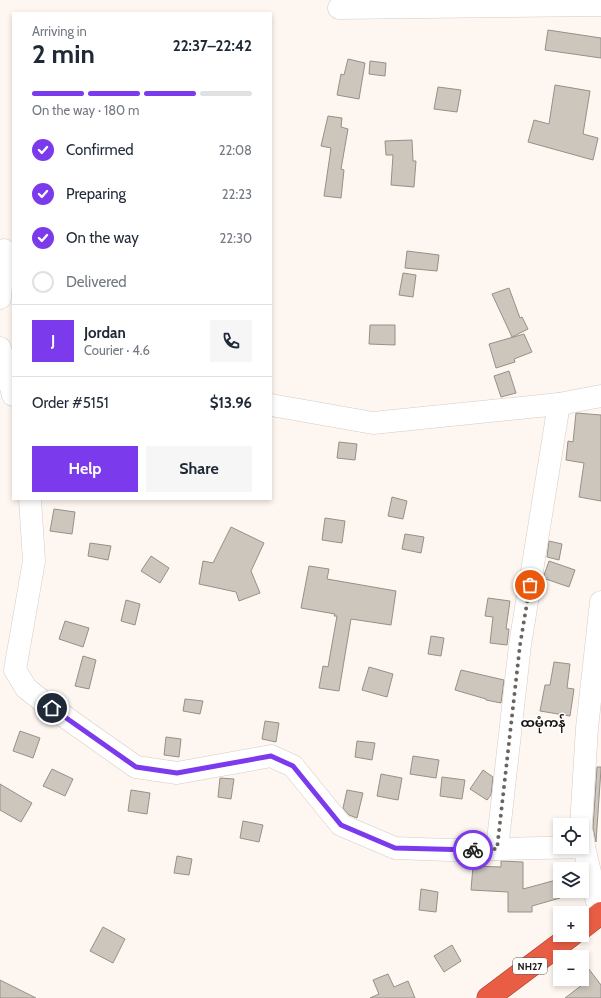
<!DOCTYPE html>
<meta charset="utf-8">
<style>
body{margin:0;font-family:Cabin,"Noto Sans Myanmar",sans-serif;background:#f6f6f7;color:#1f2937;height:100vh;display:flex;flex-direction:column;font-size:15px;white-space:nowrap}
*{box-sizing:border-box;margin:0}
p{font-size:13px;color:#747a83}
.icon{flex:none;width:22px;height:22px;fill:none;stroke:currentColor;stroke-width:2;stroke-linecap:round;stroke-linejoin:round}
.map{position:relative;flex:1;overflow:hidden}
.details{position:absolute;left:12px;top:12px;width:260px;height:488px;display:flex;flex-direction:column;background:#fff;border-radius:0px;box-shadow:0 2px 6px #0003}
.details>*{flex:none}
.controls{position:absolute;left:553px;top:818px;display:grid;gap:8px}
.controls a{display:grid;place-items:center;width:36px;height:36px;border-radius:0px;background:#fff;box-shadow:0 2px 6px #0003;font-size:20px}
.pin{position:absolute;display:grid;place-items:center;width:34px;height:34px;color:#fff;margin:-17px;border:2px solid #fff;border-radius:50%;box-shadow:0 1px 4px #0007}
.courier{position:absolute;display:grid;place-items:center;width:40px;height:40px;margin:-20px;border:3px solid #7c3aed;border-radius:50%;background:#fff;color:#222;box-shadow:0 1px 5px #0007}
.overview em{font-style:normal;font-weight:800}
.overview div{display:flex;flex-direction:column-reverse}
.overview{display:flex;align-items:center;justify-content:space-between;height:68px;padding:0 20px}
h1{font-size:26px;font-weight:800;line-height:30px}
.bar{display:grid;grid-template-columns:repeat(4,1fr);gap:6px 4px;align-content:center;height:48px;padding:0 20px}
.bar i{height:5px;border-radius:3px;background:#e0e1e3}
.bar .on{background:#7c3aed}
.bar p{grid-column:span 4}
.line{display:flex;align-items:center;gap:10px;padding:0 20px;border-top:1px solid #e0e1e3}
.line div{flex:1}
.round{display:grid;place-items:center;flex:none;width:42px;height:42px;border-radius:0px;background:#f6f6f7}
ol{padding:0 20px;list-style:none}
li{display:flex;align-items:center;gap:12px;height:44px}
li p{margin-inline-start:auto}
li .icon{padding:4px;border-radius:50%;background:#7c3aed;color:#fff;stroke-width:4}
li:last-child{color:#747a83}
li i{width:22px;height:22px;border:2px solid #e0e1e3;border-radius:50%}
.button{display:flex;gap:8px;margin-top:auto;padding:8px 20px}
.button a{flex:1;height:46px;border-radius:0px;background:#7c3aed;color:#fff;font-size:16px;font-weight:800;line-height:46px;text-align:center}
.button a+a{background:#f6f6f7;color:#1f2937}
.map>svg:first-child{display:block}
.building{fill:#ccc6bd;stroke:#969088}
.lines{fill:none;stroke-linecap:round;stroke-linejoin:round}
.minor-casing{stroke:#d5cbc5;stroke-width:23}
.highway-casing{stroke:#a24434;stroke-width:23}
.minor{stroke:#fff;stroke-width:22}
.highway{stroke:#ea5d45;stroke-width:22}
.done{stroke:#6a6562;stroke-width:4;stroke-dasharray:0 7.2}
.route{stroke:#7c3aed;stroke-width:5}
.labels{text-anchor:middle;stroke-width:3;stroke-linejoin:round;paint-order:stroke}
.shield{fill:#fff;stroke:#5f5d5b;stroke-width:1}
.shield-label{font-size:10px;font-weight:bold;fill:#1b1715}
.quarter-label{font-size:13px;font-weight:bold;fill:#1b1715;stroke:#fff}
</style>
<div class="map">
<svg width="601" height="998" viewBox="0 0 601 998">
<rect width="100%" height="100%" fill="#fef6f0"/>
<g class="building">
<polygon points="548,30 601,38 601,58 545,50"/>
<polygon points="348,59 365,63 359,99 337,95 341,74 344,75"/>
<polygon points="370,61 386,63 385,76 369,74"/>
<polygon points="555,85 590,91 583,134 598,138 593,160 528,142 534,120 549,124"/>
<polygon points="438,87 461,90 457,112 434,109"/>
<polygon points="328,116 342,118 341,127 348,129 341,169 344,170 341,198 324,196 331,148 321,146"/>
<polygon points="412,140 413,161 416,161 414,187 391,185 393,155 386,155 385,141"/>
<polygon points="407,251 439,255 437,271 405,268"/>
<polygon points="403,273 416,275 413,297 399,295"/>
<polygon points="509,288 520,318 522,317 528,329 512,337 492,294"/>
<polygon points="370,325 395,325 395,345 369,344"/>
<polygon points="524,334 532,352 514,359 515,362 496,368 489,344"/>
<polygon points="509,371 516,393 501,397 494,376"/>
<polygon points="576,413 601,415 601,501 579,497 584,463 566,460 568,441 573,442"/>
<polygon points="339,442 357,444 355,460 337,458"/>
<polygon points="392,497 407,501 403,519 388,516"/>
<polygon points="54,509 75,512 72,534 50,531"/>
<polygon points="325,518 345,521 342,543 322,540"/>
<polygon points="231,527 264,543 251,571 260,593 239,601 236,592 199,584 203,561 213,563"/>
<polygon points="405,534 424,537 421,553 402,549"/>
<polygon points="549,541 562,544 559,560 547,557"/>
<polygon points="90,543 111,546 108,560 88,556"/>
<polygon points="151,556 169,568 160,583 141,571"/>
<polygon points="549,561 575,570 569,587 543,578"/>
<polygon points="309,566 329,569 327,579 396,591 391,625 351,619 339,691 319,688 323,666 328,667 337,616 334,616 335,614 301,608"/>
<polygon points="488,598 510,601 506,629 509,629 507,645 490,643 493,617 485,616"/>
<polygon points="126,600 140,604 135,625 121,621"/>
<polygon points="65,621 89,628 83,647 59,639"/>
<polygon points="431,636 444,638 441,656 428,654"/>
<polygon points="83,656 96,660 89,689 75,686"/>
<polygon points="554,662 570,664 567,688 574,689 570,716 540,711 545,685 550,685"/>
<polygon points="369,667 393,674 387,697 362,690"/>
<polygon points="461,670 504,680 501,703 486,700 486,699 455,690"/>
<polygon points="185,699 203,701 200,714 183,711"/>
<polygon points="265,721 279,723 276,742 262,739"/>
<polygon points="20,731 40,738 33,758 13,751"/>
<polygon points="166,737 181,739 179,757 164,755"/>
<polygon points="357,741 375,743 372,760 355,757"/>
<polygon points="413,756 439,760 436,778 410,774"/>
<polygon points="597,767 601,767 601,769 596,842 593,828"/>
<polygon points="52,769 73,779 65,796 43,786"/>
<polygon points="483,770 493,777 491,795 487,800 470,789"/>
<polygon points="381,774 402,778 398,800 377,796"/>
<polygon points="442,777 465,780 462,799 440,796"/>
<polygon points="220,778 234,779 231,799 218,797"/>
<polygon points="0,784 32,803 21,822 0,810"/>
<polygon points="131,790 150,793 147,814 128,811"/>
<polygon points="347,790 363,793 357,818 349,815 343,808"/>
<polygon points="243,821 263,825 259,842 240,838"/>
<polygon points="177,856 192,859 189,875 174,873"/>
<polygon points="501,861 523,862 523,889 560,879 560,898 532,906 532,912 508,912 508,892 471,890 473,866 501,867"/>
<polygon points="421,889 438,892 436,912 419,910"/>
<polygon points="103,927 125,939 113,963 90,951"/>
<polygon points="452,945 461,961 444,972 434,956"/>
<polygon points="582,960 601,985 601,998 565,998 582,985"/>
<polygon points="388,974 394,987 408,981 415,998 370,998 379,994 373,980"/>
<polygon points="0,980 36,998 0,998"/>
</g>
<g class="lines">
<defs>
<g id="minor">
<polyline points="339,8 601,5"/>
<polyline points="0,298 4,250"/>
<polyline points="0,348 13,395"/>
<polyline points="271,405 373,423 559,404 601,396"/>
<polyline points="30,499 34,561 15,670 26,688 41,700 136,767 177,773 271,756 293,766 341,825 395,848 448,850 584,847"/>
<polyline points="581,825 587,728 601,602"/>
<polyline points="582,833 584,847 600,914"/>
<polyline points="497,849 520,645 559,404"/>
</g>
<g id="highway">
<polyline points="582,928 601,913"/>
<polyline points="488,998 572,935"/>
</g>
</defs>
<use href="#minor" class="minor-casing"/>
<use href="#highway" class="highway-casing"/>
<use href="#minor" class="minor"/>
<use href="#highway" class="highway"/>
</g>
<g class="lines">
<polyline class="done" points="473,850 497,849 520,645 530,585"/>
<polyline class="route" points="52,708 136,767 177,773 271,756 293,766 341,825 395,848 473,850"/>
</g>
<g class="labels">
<rect class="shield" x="513" y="958" width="34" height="16" rx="3"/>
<g class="shield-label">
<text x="530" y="970">NH27</text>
</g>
<g class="quarter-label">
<text x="543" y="727">ထမုံကန်</text>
</g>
</g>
</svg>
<div class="controls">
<a><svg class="icon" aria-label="locate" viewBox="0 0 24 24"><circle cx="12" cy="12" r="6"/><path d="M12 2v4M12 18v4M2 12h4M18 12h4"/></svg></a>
<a><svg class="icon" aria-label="layers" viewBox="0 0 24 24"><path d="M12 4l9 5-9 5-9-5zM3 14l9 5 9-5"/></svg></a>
<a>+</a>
<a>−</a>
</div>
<div class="pin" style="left:530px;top:585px;background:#ea580c"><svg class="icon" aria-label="bag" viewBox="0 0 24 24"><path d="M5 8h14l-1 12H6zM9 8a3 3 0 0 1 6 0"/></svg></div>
<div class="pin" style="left:52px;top:708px;background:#1f2937"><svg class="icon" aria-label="home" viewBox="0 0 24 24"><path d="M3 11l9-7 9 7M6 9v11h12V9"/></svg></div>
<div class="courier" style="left:473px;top:850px"><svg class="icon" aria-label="bike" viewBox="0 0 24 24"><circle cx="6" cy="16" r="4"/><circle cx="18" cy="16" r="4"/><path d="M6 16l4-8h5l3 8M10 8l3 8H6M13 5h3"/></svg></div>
<section class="details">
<div class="overview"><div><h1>2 min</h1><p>Arriving in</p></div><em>22:37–22:42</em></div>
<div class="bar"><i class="on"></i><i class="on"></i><i class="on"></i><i></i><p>On the way · 180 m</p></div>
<ol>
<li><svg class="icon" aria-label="check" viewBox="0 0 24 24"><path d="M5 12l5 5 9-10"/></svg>Confirmed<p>22:08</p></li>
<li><svg class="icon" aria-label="check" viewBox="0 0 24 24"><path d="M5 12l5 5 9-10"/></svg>Preparing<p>22:23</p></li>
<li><svg class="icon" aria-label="check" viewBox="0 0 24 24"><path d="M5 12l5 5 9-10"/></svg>On the way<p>22:30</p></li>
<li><i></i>Delivered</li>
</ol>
<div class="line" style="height:72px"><b class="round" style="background:#7c3aed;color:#fff">J</b><div><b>Jordan</b><p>Courier · 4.6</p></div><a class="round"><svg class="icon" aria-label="phone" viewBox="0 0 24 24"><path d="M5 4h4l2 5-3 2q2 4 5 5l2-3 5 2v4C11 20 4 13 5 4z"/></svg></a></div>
<div class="line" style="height:52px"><div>Order #5151</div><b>$13.96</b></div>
<div class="button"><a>Help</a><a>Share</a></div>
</section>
</div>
